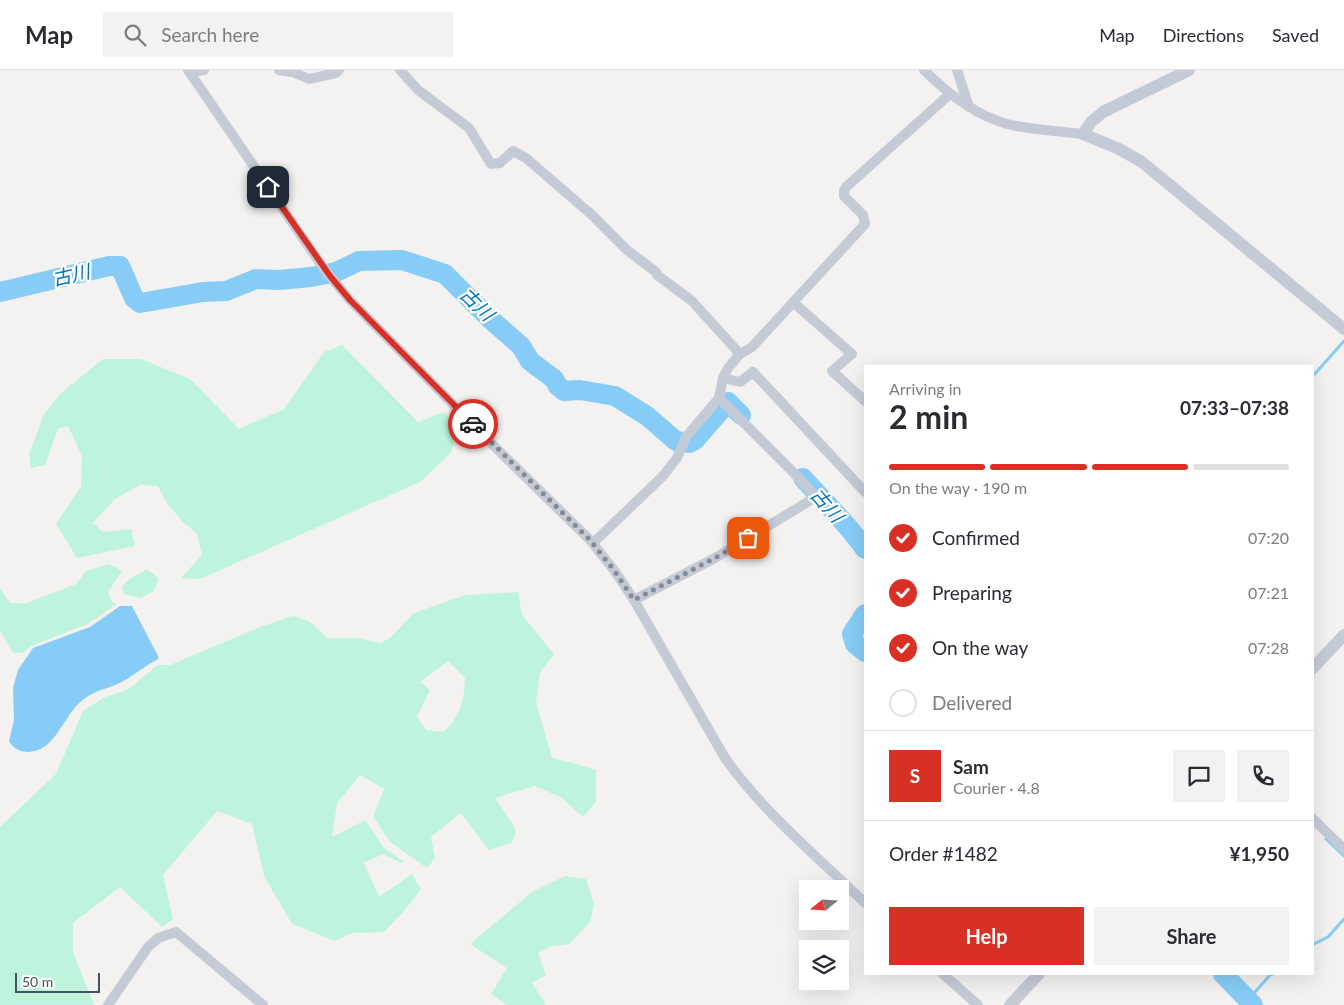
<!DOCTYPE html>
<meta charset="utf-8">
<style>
body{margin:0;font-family:Lato,"Noto Sans JP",sans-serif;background:#f2f2f3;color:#2b2b33;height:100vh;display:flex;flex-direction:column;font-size:19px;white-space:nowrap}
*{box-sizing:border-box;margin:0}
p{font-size:16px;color:#7c7c81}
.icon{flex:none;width:28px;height:28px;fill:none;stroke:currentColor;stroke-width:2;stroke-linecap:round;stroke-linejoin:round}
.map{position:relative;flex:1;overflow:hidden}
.drawer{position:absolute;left:864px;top:295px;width:450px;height:610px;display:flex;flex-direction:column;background:#fff;border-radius:0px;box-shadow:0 5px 20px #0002}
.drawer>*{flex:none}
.needle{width:32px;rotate:252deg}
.controls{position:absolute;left:799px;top:810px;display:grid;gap:10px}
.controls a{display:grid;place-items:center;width:50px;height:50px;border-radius:0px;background:#fff;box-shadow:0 5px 20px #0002;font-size:25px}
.scale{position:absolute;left:15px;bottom:12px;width:85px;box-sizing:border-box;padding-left:5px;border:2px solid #475161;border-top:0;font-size:14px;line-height:18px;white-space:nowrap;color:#475161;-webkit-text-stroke:4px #fff;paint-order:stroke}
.pin{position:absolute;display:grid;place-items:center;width:42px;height:42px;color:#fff;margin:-21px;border-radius:10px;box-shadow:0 2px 8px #0006}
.courier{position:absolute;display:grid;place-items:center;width:50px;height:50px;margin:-25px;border:4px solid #d93025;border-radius:50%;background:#fff;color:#222;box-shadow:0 1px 6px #0007}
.overview em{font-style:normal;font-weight:700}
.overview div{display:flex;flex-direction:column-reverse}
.overview{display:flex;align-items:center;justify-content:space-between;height:85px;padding:0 25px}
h1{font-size:32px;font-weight:700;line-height:38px}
.bar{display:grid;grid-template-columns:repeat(4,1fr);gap:8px 5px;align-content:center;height:60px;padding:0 25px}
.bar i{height:6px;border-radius:4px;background:#e1e1e2}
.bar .current{background:#d93025}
.bar p{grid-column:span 4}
.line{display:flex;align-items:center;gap:12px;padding:0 25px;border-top:1px solid #e1e1e2}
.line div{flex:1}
.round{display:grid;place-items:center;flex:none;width:52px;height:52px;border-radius:0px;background:#f2f2f3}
ol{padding:0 25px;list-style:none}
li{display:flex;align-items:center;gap:15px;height:55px}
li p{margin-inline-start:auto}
li .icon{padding:5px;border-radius:50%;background:#d93025;color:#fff;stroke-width:4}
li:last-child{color:#7c7c81}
li i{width:28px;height:28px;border:2px solid #e1e1e2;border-radius:50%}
.action{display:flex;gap:10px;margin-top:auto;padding:10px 25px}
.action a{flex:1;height:58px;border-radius:0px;background:#d93025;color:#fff;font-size:20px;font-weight:700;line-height:58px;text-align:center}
.action a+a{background:#f2f2f3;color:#2b2b33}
header{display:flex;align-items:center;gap:30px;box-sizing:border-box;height:70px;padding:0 25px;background:#fff;border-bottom:1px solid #e1e1e2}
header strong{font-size:24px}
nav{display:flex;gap:28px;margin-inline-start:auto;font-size:18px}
.search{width:350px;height:45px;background:#f2f2f3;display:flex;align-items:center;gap:12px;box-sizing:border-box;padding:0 18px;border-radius:0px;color:#7c7c81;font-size:19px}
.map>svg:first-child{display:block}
.green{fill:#bdf4db;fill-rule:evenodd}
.water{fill:#86ccf6}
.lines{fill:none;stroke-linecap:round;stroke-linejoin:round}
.stream{stroke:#86ccf6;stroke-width:3}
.river{stroke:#86ccf6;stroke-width:20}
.minor{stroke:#c4cbd7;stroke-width:10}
.tertiary{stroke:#c4cbd7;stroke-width:12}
.done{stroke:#848993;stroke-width:5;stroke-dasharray:0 9}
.route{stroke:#d93025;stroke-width:6}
.labels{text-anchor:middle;stroke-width:4.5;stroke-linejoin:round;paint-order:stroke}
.water-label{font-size:19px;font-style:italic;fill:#0076bb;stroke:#fff}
</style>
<header>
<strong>Map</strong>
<div class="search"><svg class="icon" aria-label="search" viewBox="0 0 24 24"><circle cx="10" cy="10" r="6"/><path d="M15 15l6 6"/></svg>Search here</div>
<nav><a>Map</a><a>Directions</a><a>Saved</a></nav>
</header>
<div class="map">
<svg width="1344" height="935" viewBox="0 0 1344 935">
<rect width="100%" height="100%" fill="#f4f2f1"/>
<g class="green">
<polygon points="342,275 418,352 444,342 457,361 451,383 420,412 200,509 181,508 202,485 197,464 182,451 166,432 158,416 140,415 115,429 93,453 103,462 131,459 135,476 77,488 56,454 81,416 82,386 68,356 58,359 45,395 31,398 29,384 44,344 61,323 103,289 141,289 190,309 239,359 284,339 324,282"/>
<polygon points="109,494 122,501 108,522 112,532 117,534 88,554 31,576 23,583 13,583 0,560 0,518 10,533 27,533 76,514 86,501"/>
<polygon points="147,499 159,508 154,521 140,528 124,524 122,517 128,510"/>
<path d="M 518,522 L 522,545 L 554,584 L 540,603 L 536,632 L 552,688 L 577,694 L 596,700 L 596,732 L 583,747 L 562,728 L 535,716 L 495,728 L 511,751 L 516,762 L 511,773 L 489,780 L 461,743 L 431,767 L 435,788 L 427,798 L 389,771 L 373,746 L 384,719 L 360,705 L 337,733 L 332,767 L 365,750 L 384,778 L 404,792 L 401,793 L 383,784 L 364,793 L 379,827 L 412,804 L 421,819 L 404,841 L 384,862 L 353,863 L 335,871 L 292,854 L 264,806 L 252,754 L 217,741 L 163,805 L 173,849 L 162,857 L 120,817 L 73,853 L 73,882 L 94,935 L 0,935 L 0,757 L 56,704 L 83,641 L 105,627 L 127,620 L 158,595 L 170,595 L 260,557 L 293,546 L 309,551 L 327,568 L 356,568 L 380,573 L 389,569 L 414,543 L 465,525 ZM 448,591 L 465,608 C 464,630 461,647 443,662 L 426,660 L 417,647 L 430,620 L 420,612 Z"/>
<polygon points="565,806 586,809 594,834 590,852 569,874 552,876 538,883 546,905 532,913 546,935 507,935 491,924 507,898 470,874 532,822"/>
</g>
<path class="water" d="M 120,536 L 132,536 L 158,586 L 158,589 C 145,596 134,605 122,612 C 110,618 95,620 84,629 C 68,641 62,661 48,674 C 36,684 17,686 9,671 L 14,650 L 13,618 L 18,600 L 33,578 L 90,557 Z"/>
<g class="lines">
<g class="stream">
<polyline points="1312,307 1344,271"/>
<polyline points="1326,769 1344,786"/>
<polyline points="1312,875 1328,867 1344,849"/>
<polyline points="1248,930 1270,905 1273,904"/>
</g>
<g class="river">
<polyline points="0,222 109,196 120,196 134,228 140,233 203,222 226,221 256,209 279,210 311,207 336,202 359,191 402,190 445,204 489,248 521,276 530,291 554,309 558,316 564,321 580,320 615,326 647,346 676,371 689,373 695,370 728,332 741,345"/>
<path d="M 803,408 C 824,432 847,453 865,479"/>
<polyline points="865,544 852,564 855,574 865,582"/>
<polyline points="1223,904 1253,935"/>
</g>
<g class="minor">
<path d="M 188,0 L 324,199 L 350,230 L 497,379 L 590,470 L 614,500 L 634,530 L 725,688 C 764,743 817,786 865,833"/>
<polyline points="279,0 292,2 309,9 336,3 339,0"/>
<polyline points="400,0 418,20 469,58 491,94 500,93 513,81 526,88 592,145 627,180 656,202 657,205 692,231 740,284"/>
<path d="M 924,0 C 947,23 975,45 1007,54 C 1031,60 1058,61 1083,64"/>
<polyline points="957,0 969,37"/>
<polyline points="190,2 204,0"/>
<polyline points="794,233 852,284 832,301 865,331"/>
<polyline points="723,308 740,312 753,302 865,422"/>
<polyline points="593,473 662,407 677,388 686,367 719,328 723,308 728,298 740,284 752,277 865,154 863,145 844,126 844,121 846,117 950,24"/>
<polyline points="634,530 715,488 816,427 794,403 719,328"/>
<polyline points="1312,748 1344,779"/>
<polyline points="943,904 978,935"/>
<polyline points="108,935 148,877 158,868 176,862 263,935"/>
</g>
<g class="tertiary">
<polyline points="1189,0 1103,42 1091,52 1083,64 1119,79 1142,92 1344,259"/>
<polyline points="1312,599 1344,565"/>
<polyline points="1010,935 1039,904"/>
</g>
</g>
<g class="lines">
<polyline class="done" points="473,354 590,470 614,500 634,530 715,488 748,468"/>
<polyline class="route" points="268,117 330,206 350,230 473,354"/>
</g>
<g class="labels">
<g class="water-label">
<text transform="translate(71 205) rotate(-13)" y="7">古川</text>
<text transform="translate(477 234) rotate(44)" y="7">古川</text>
<text transform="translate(827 435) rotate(49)" y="7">古川</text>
</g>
</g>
</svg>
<div class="controls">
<a><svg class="needle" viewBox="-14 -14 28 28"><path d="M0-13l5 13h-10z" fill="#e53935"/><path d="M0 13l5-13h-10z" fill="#7c7c81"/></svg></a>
<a><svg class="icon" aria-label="layers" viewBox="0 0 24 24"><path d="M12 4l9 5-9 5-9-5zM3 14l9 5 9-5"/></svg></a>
</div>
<div class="scale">50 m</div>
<div class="pin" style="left:748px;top:468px;background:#ea580c"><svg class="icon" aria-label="bag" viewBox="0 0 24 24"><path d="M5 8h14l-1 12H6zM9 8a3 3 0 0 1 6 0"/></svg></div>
<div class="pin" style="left:268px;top:117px;background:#1f2937"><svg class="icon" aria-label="home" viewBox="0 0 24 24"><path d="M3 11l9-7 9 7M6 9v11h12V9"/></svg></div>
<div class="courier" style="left:473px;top:354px"><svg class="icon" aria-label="car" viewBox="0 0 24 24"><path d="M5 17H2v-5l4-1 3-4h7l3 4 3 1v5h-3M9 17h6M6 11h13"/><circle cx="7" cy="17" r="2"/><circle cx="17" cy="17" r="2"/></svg></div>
<section class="drawer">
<div class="overview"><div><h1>2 min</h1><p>Arriving in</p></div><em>07:33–07:38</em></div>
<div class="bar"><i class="current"></i><i class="current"></i><i class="current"></i><i></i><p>On the way · 190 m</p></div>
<ol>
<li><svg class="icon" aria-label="check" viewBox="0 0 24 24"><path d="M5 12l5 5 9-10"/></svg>Confirmed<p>07:20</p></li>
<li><svg class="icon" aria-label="check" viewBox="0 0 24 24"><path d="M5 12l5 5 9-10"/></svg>Preparing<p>07:21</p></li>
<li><svg class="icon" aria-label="check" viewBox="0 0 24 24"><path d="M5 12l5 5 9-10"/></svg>On the way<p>07:28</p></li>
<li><i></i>Delivered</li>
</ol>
<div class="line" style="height:90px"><b class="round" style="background:#d93025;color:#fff">S</b><div><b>Sam</b><p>Courier · 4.8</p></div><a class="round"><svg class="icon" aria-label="chat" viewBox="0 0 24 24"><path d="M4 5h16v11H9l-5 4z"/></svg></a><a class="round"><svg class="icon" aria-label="phone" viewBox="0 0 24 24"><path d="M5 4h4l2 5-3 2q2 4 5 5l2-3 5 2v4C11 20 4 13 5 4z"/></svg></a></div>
<div class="line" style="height:65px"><div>Order #1482</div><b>¥1,950</b></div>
<div class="action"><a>Help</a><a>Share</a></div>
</section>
</div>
